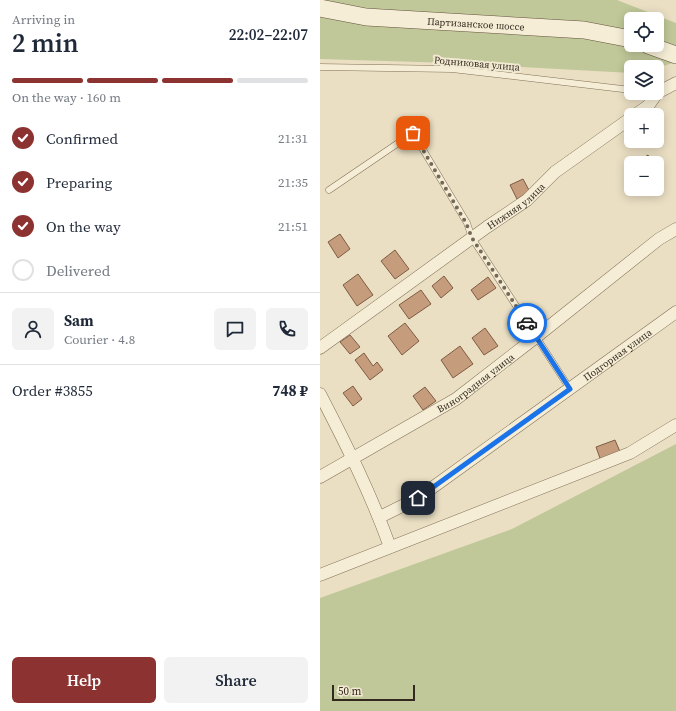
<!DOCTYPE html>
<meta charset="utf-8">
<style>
body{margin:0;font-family:"Source Serif 4",serif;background:#f2f2f3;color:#1f2937;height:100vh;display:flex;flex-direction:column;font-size:15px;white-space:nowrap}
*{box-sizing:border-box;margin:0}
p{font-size:13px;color:#747a83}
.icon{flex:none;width:22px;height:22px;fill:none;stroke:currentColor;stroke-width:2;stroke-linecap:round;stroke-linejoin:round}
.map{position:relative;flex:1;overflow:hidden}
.drawer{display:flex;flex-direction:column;background:#fff;width:320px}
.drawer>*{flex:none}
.tools{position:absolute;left:304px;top:12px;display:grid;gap:8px}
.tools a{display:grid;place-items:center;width:40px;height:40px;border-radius:6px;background:#fff;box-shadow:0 2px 10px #0003;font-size:20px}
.scale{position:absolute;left:12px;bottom:10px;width:83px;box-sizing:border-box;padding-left:4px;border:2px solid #34291e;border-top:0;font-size:11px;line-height:14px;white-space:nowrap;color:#34291e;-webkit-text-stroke:3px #f2e9d2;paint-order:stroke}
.pin{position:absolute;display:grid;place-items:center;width:34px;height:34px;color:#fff;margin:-17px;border-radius:8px;box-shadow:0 2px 6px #0006}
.courier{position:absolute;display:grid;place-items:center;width:40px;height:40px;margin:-20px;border:3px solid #1a73e8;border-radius:50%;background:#fff;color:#222;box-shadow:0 1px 5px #0007}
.headline em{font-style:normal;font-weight:600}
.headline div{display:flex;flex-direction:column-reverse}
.headline{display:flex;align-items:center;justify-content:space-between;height:68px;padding:0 12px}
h1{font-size:26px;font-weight:600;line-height:30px}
.bar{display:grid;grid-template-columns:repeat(4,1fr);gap:6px 4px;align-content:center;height:48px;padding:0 12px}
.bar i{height:5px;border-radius:3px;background:#e0e1e3}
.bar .selected{background:#8c3230}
.bar p{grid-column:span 4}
.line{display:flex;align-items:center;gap:10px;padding:0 12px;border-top:1px solid #e0e1e3}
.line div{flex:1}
.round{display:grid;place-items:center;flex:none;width:42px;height:42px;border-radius:6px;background:#f2f2f3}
ol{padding:0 12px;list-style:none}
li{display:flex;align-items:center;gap:12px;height:44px}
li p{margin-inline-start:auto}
li .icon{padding:4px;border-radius:50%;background:#8c3230;color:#fff;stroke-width:4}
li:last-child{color:#747a83}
li i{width:22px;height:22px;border:2px solid #e0e1e3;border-radius:50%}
.cta{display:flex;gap:8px;margin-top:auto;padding:8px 12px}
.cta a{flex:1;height:46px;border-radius:6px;background:#8c3230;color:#fff;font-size:16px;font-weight:600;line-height:46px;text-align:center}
.cta a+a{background:#f2f2f3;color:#1f2937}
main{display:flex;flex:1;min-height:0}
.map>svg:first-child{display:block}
.green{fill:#c0c798;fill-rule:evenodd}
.building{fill:#c59c7c;stroke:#7f5c43}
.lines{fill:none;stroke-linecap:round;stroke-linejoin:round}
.lane-casing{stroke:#82715b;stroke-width:7}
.street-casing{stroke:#82715b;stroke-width:13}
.secondary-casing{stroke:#64523f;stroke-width:18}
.lane{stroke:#f5edd5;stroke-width:6}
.street{stroke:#f5edd5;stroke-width:12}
.secondary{stroke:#f5edd5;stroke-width:17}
.done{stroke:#746958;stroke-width:4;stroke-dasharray:0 7.2}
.route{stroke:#1a73e8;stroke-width:5}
.labels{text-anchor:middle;stroke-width:4;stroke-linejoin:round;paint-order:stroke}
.street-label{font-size:10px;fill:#34291e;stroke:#f2e9d2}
</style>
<main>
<section class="drawer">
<div class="headline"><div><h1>2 min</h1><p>Arriving in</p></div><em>22:02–22:07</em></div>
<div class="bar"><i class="selected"></i><i class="selected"></i><i class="selected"></i><i></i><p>On the way · 160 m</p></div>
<ol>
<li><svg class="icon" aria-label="check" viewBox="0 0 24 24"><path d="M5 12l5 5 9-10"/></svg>Confirmed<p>21:31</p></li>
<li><svg class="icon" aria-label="check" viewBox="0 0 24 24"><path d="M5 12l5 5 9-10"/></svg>Preparing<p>21:35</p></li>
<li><svg class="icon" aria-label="check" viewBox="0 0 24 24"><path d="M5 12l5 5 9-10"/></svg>On the way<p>21:51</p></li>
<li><i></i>Delivered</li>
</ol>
<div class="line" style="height:72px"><a class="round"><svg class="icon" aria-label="person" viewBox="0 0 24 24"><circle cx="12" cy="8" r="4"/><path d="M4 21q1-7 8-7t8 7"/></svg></a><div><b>Sam</b><p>Courier · 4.8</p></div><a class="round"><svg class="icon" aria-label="chat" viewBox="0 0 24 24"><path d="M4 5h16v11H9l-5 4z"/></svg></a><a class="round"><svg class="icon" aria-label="phone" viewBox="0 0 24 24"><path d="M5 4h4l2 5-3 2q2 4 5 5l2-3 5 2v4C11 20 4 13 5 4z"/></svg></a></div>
<div class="line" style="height:52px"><div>Order #3855</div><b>748 ₽</b></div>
<div class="cta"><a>Help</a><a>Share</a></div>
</section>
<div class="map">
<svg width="356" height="711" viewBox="0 0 356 711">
<rect width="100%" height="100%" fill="#eadfc3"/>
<g class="green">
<path d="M 0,0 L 297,0 L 356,23 L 356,62 L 337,68 L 337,67 L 311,67 L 311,73 L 132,63 L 0,59 ZM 311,19 L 337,19 L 337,45 L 311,45 Z"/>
<polygon points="356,444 356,711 0,711 0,598 192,529"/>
</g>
<g class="building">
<polygon points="328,155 332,163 315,163"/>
<polygon points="203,179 210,192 197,199 190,185"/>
<polygon points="20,234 30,249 18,258 8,242"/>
<polygon points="75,250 89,269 75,279 61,261"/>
<polygon points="38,274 53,295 37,306 23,285"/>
<polygon points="124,276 133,288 121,298 112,286"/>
<polygon points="168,277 176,288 158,300 151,290"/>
<polygon points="101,290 111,304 89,319 79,305"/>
<polygon points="85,323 99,341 82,355 68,336"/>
<polygon points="165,328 178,346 164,355 152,338"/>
<polygon points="30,335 40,347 30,354 20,342"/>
<polygon points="140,346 153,364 133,378 121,360"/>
<polygon points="44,353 53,366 57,362 63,370 50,380 35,360"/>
<polygon points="33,386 42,399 33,406 23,393"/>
<polygon points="105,387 116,401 103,410 93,396"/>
<polygon points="295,440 301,454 281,461 276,447"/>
</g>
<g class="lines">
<defs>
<g id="lane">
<polyline points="0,67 132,69 311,90"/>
<polyline points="9,190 93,133 147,223 152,238 250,389"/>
</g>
<g id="street">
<polyline points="315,115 328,106 337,93 356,83"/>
<path id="s1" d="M 0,348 L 167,227 L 207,200 L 235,172 L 311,118"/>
<path d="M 0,394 C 26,444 51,494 70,547"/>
<path id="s2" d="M 0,477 L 136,399 L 216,337 L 339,239 L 356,229"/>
<path id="s3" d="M 60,517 L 98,498 L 356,312"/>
<polyline points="0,575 310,453 356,425"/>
</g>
<g id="secondary">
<path id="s4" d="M 0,8 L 46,17 L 264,30 L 311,39"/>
<polyline points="328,45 356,55"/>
</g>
</defs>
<use href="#lane" class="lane-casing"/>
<use href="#street" class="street-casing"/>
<use href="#secondary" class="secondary-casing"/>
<use href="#lane" class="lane"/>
<use href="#street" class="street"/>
<use href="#secondary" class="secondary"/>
</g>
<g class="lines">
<polyline class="done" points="93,133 146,223 152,238 207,323"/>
<polyline class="route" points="98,498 250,389 207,323"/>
</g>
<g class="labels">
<g class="street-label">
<text dy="4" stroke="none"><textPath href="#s4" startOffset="157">Партизанское шоссе</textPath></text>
<text transform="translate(157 63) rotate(5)" y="4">Родниковая улица</text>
<text dy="4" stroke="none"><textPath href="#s1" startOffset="242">Нижняя улица</textPath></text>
<text dy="4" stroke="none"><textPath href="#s3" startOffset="288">Подгорная улица</textPath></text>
<text dy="4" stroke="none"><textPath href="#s2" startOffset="182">Виноградная улица</textPath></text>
</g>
</g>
</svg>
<div class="tools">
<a><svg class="icon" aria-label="locate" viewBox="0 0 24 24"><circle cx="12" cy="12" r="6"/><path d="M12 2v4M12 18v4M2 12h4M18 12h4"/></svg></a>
<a><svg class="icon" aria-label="layers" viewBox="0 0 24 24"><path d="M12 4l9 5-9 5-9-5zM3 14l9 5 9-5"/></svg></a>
<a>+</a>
<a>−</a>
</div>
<div class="scale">50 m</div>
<div class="pin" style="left:93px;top:133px;background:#ea580c"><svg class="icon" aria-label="bag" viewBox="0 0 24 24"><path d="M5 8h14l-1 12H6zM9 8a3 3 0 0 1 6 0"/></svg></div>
<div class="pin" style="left:98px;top:498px;background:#1f2937"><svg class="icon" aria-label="home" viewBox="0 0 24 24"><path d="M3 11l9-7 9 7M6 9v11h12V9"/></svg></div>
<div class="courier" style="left:207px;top:323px"><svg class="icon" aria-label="car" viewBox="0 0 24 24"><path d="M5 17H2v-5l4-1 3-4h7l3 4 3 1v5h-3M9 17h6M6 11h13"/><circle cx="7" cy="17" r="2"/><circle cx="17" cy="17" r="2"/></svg></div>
</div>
</main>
